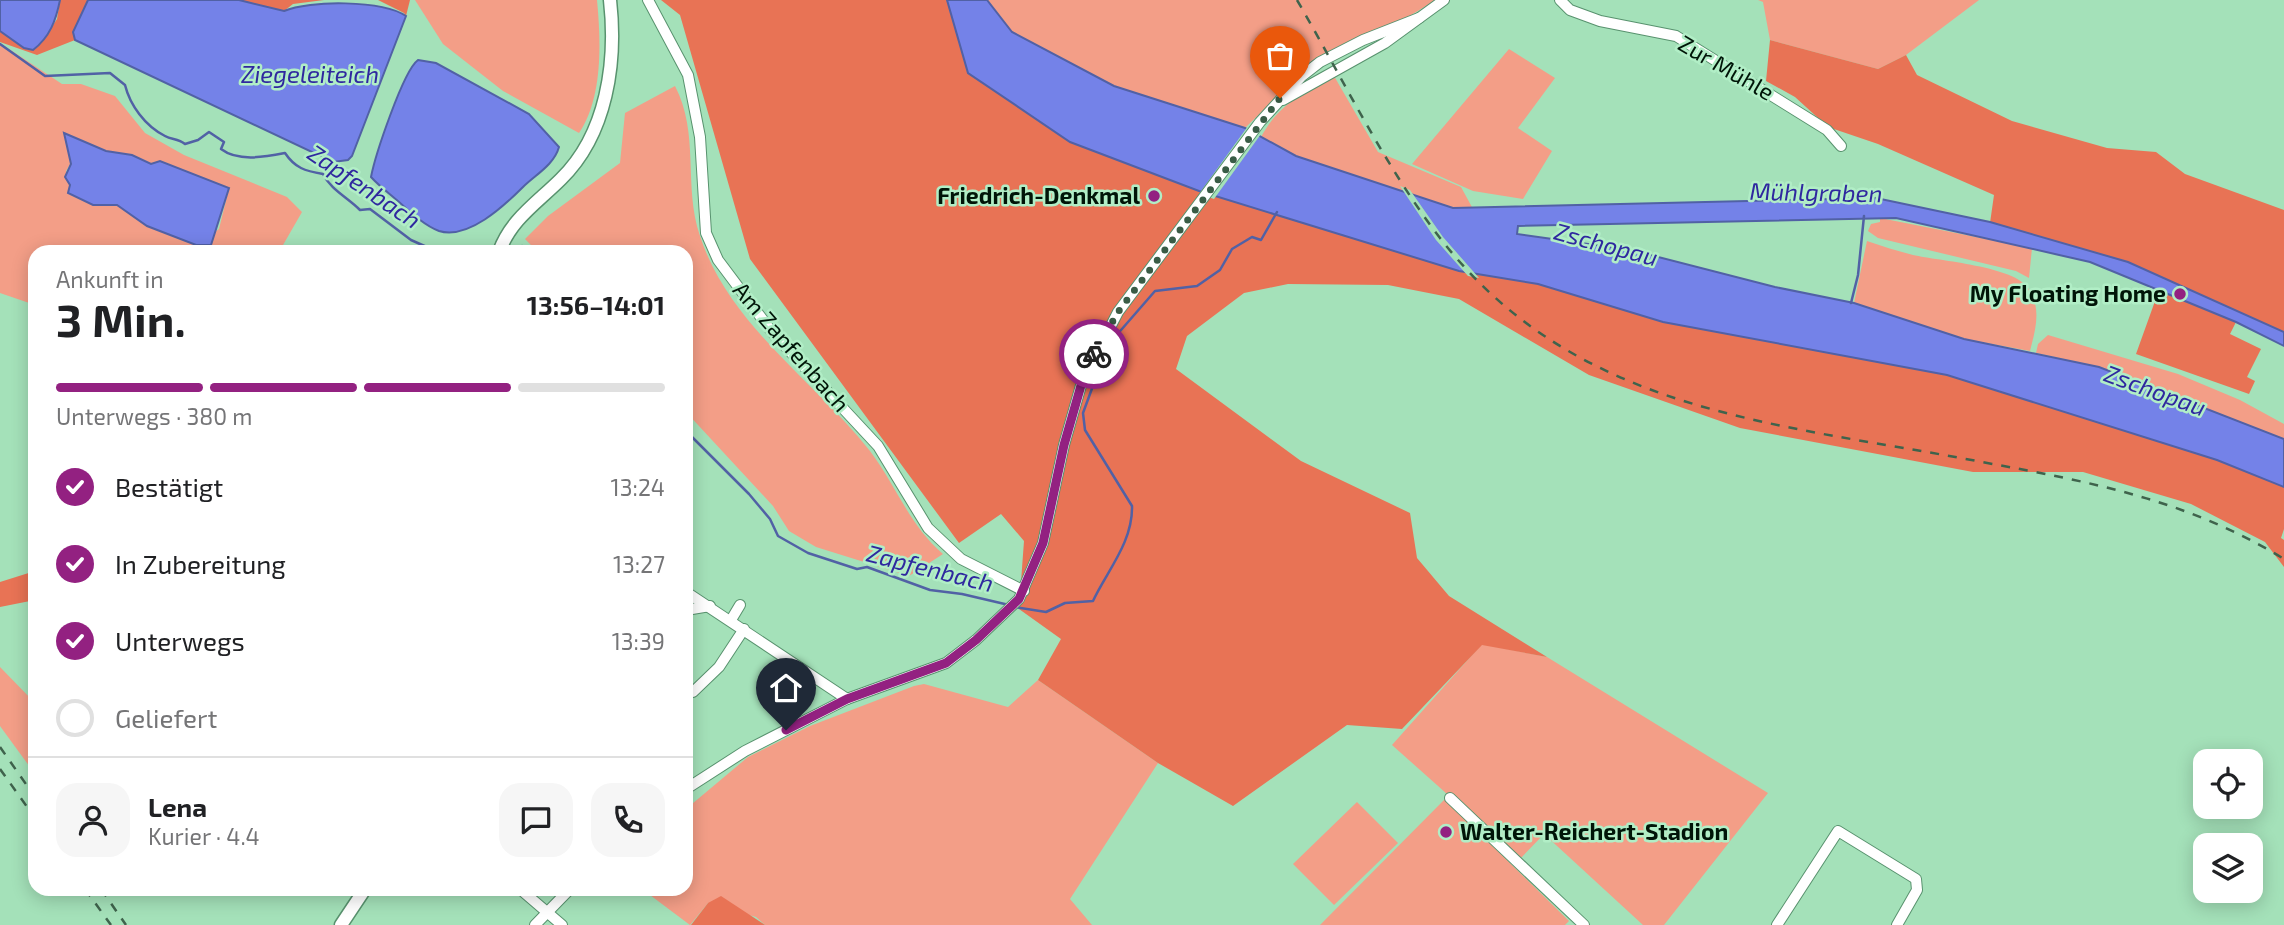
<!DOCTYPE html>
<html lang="de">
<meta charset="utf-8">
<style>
body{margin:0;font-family:"Exo 2",sans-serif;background:#f6f6f6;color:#202124;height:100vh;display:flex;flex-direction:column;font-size:26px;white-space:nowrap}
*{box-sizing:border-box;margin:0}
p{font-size:23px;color:#757577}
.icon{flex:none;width:38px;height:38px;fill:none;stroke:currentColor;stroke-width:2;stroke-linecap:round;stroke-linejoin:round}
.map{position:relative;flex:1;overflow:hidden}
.panel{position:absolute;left:28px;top:245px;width:665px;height:651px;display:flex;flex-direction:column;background:#fff;border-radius:21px;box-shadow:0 4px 18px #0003}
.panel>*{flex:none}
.tools{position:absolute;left:2193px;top:749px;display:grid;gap:14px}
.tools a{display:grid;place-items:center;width:70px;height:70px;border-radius:14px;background:#fff;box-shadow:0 4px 18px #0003;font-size:35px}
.pin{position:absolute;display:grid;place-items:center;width:60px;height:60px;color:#fff;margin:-72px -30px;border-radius:50% 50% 50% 0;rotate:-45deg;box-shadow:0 0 7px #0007}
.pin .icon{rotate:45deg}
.courier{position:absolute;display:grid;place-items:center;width:70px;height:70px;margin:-35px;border:5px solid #932181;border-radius:50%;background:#fff;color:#222;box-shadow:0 2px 9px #0007}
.summary em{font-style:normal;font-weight:700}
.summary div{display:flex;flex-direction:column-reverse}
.summary{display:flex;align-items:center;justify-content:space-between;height:119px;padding:0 28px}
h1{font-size:46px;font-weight:700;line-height:52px}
.bar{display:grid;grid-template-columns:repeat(4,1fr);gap:10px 7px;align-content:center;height:84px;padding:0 28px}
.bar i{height:9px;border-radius:5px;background:#e0e0e0}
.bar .current{background:#932181}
.bar p{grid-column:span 4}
.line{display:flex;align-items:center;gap:18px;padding:0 28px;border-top:2px solid #e0e0e0}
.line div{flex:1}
.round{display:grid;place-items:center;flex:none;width:74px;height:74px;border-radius:21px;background:#f6f6f6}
ol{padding:0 28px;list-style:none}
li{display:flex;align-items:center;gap:21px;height:77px}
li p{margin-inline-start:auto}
li .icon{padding:7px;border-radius:50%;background:#932181;color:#fff;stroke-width:4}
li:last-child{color:#757577}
li i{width:38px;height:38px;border:4px solid #e0e0e0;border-radius:50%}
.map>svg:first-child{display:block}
.green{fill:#f39e87;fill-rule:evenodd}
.forest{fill:#e87355}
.water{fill:#7482e8;stroke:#5161a5;stroke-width:2}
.pier{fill:#a4e1b9}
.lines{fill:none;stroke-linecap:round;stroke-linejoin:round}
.stream{stroke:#5161a5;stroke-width:2.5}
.minor-casing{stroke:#58926e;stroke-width:12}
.major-casing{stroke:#58926e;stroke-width:15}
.minor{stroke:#fff;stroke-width:10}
.major{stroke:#fff;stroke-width:12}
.rail{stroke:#3f634c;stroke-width:2.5;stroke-dasharray:9 9;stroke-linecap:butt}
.done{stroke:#395c46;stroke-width:7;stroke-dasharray:0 12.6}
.route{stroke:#932181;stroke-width:9}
.poi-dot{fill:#932181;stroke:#b1eec6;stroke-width:2.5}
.labels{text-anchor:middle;stroke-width:5;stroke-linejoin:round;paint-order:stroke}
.street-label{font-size:23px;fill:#001508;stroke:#b1eec6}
.poi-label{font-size:23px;font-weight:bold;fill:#001508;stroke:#b1eec6;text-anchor:end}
.water-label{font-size:24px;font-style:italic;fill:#2f289f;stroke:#b1eec6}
</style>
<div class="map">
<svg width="2284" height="925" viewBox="0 0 2284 925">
<rect width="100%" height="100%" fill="#a4e1b9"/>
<g class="green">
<path d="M 415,0 L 597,0 C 601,42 603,97 579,133 L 503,91 L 443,44 Z"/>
<polygon points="987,0 1436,0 1406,18 1310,65 1245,128 1114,86 1012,32"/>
<polygon points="1758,0 1979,0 1906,55 1878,69 1770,40 1763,2"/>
<path d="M 0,43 L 62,84 L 81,84 L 115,96 L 145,133 L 184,155 L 287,197 L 302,212 L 279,252 L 35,252 L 35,305 L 0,293 ZM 64,133 L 106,151 L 132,155 L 151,164 L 160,161 L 229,188 L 219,229 L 196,245 L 147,226 L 117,205 L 108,206 L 71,188 L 66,171 L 71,163 Z"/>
<polygon points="1509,49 1555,78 1518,128 1552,151 1523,199 1473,191 1412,164"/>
<path d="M 1334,76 L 1378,152 L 1461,187 L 1473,209 L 1453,208 L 1296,156 L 1261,137 C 1278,105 1303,93 1334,76 Z"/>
<path d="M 675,86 C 700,134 683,186 700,236 C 729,325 814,380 870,451 C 896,485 909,525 943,554 L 909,576 L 816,547 L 789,531 L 773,506 L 686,412 L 686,252 L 538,252 L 525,239 L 548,216 L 620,163 L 625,113 Z"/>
<polygon points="1880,218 2032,248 2029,278 2016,271 1878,238 1868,231 1871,224 1880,222"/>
<path d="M 1867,241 C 1882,246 1897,251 1913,255 C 1939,261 2015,266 2029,289 C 2042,310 2035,331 2030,351 L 1964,339 L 1854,303 Z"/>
<polygon points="2048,335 2178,374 2240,400 2284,424 2284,439 2099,367 2036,353 2038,344"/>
<polygon points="1482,644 1547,657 1768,793 1664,925 1643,925 1544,834 1520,859 1392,745"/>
<polygon points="0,667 35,703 35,774 0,726"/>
<polygon points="1038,680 1158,763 1070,899 1092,925 765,925 756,917 708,903 690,925 642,889 686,889 686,809 748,757 810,726 914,686 924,684 1008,707"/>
<polygon points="1445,799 1569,921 1565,925 1320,925"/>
<polygon points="1357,802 1398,843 1334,905 1293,864"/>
</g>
<g class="forest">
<polygon points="60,0 88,0 75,27 75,40 37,55 0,42 0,31 24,48 42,42 57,19"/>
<polygon points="239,0 324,0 293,4 284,11"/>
<polygon points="378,0 410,0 406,16 404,13"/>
<polygon points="661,0 947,0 968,73 1070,142 1199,191 1459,271 1538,284 1663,322 1947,375 2217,460 2284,487 2284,529 2281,538 2284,540 2284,567 2265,542 2191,504 2083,472 1973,472 1740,428 1589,375 1459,299 1388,285 1288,284 1244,293 1187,336 1176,369 1301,461 1410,513 1417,558 1449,596 1547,657 1482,645 1402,729 1347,725 1233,806 1158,763 1038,680 1061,639 1019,609 1024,541 1001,514 959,543 750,259 680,15"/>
<polygon points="1770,40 1878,69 1906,55 1917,75 2012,121 2107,148 2156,152 2185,174 2284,210 2284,332 2128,262 1990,223 1994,195 1878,144 1828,127 1795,97 1766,81"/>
<polygon points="2159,290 2236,322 2230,334 2261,349 2247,377 2255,381 2249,394 2136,354"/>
<polygon points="35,571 35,600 0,607 0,582"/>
<polygon points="721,896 765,925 691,925 708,903"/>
</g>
<g class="water">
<path d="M 0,0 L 60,0 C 56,20 50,37 33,50 L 24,48 L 0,31 Z"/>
<path d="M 88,0 L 239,0 L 284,11 C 309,0 382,0 406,16 L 352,156 L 348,160 L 333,162 L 75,40 L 73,32 Z"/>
<polygon points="947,0 987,0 1012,32 1114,86 1245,128 1296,156 1453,208 1876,198 1990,222 2128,262 2284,332 2284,346 2236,322 2090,262 1896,218 1518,226 1517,234 1631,250 1775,287 1854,303 1964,339 2099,367 2284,439 2284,487 2217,460 1947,375 1663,322 1538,284 1459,271 1199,191 1070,142 968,73"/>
<path d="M 418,60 L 436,63 L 529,114 L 559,147 C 554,165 535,175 523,187 C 504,206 468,240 439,231 C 425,226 410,212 399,202 C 390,194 379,186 371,177 C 375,156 403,71 418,60 Z"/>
<polygon points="64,133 106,151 132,155 151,164 160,161 229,188 211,245 196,245 147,226 117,205 93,205 68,193 70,185 65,177 71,164"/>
</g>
<g class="pier">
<polygon points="1248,126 1261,134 1214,199 1199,194"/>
<polygon points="1400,186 1410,190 1443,237 1479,278 1468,276 1459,266 1436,240"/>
</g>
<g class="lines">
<g class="stream">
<path d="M 0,44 L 45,76 L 110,73 L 125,85 C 130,105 145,126 165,136 C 172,140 178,138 185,144 L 198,140 L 209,132 L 224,142 L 221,149 C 238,162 264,157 285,153 C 295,168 305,171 323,174 C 331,190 347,197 360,210 L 370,209 L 411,240 L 438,252"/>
<polyline points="522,246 526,252"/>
<polyline points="1851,303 1858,275 1864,216"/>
<polyline points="686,431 749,494 770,519 778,536 808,553 857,569 867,567 930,590 962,594 1009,605"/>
<path d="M 1015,607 L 1046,612 L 1065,603 L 1093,601 C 1107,571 1133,542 1132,506 L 1085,430 L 1083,413 L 1108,345 L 1155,291 L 1197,286 L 1220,270 L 1232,249 L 1252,237 L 1261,240 L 1277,212"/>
</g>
<defs>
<g id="minor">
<polyline points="648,0 688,75 700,137 706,233 718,260 772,332 878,446 928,528 961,559 1024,591"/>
<polyline points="1560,0 1570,10 1600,21 1676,36 1827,130 1841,146"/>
<polyline points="1283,100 1385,43 1444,0"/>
<polyline points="686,592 847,699"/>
<polyline points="686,610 710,606"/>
<polyline points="731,620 740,605"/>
<polyline points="693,692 719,667 744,629"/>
<polyline points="686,789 745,751 847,699 946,663 976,640 1019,599 1043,543 1064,445 1082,382 1118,312 1260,122 1302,76 1320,62 1363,40 1419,18"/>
<polyline points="1450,798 1584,925"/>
<polyline points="520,889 562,925"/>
<polyline points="535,925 570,889"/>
<polyline points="1777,925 1838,831 1916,879 1917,890 1897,925"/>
</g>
<g id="major">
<path d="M 499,252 C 511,219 537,203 561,179 C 607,134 617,62 610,0"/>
<polyline points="341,925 365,889"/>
</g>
</defs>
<use href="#minor" class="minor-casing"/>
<use href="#major" class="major-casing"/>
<use href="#minor" class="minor"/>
<use href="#major" class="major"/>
<g class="rail">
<path d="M 1297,0 C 1343,79 1384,165 1440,238 C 1577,415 1779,423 1982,462 C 2091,482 2188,500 2284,559"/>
<polyline points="0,747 35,797"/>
<polyline points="0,769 35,818"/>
<polyline points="85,889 111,925"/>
<polyline points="101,889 126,925"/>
</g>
</g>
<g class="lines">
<polyline class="done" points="1094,354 1118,312 1280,98"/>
<polyline class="route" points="786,730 847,699 946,663 976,640 1019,599 1043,543 1064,445 1082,382 1094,354"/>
</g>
<g class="poi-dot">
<circle cx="1154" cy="196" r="7"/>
<circle cx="2180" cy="294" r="7"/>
<circle cx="1446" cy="832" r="7"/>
</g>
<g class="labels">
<g class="street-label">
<text transform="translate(1726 68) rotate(30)" y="8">Zur Mühle</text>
<text transform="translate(791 347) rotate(49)" y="8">Am Zapfenbach</text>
</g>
<g class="poi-label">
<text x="1140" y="204">Friedrich-Denkmal</text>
<text x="2166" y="302">My Floating Home</text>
<text x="1460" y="840" text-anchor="start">Walter-Reichert-Stadion</text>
</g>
<g class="water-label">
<text x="310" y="83">Ziegeleiteich</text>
<text transform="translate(364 187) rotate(34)" y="8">Zapfenbach</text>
<text transform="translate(1816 193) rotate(1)" y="8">Mühlgraben</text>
<text transform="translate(1606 245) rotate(15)" y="8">Zschopau</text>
<text transform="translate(2155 391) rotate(20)" y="8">Zschopau</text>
<text transform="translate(930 569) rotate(14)" y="8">Zapfenbach</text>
</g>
</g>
</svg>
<div class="tools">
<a><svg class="icon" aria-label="locate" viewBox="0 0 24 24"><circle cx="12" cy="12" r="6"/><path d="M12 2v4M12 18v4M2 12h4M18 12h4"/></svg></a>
<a><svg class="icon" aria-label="layers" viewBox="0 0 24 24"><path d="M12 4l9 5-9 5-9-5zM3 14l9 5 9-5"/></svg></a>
</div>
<div class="pin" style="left:1280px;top:98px;background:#ea580c"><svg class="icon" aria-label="bag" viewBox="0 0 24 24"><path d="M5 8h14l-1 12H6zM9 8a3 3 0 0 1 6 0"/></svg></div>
<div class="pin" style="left:786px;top:730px;background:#1f2937"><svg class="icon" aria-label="home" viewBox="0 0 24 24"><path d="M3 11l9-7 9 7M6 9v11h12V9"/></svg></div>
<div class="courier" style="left:1094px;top:354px"><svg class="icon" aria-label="bike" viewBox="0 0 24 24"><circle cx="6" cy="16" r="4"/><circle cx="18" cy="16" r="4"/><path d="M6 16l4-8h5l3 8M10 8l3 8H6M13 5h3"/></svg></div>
<section class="panel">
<div class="summary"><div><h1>3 Min.</h1><p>Ankunft in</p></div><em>13:56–14:01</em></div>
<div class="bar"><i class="current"></i><i class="current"></i><i class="current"></i><i></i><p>Unterwegs · 380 m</p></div>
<ol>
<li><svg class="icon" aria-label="check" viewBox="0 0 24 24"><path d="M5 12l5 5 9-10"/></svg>Bestätigt<p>13:24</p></li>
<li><svg class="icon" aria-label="check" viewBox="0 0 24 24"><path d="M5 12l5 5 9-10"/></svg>In Zubereitung<p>13:27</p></li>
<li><svg class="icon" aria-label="check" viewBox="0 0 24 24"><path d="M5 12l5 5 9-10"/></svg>Unterwegs<p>13:39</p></li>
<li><i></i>Geliefert</li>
</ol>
<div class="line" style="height:126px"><a class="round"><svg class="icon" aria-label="person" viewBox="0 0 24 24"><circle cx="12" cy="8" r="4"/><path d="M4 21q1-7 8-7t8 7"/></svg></a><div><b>Lena</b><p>Kurier · 4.4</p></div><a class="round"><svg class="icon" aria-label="chat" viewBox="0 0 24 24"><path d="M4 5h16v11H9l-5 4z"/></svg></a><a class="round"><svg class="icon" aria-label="phone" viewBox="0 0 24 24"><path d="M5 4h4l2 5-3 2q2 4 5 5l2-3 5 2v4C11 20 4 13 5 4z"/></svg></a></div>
</section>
</div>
